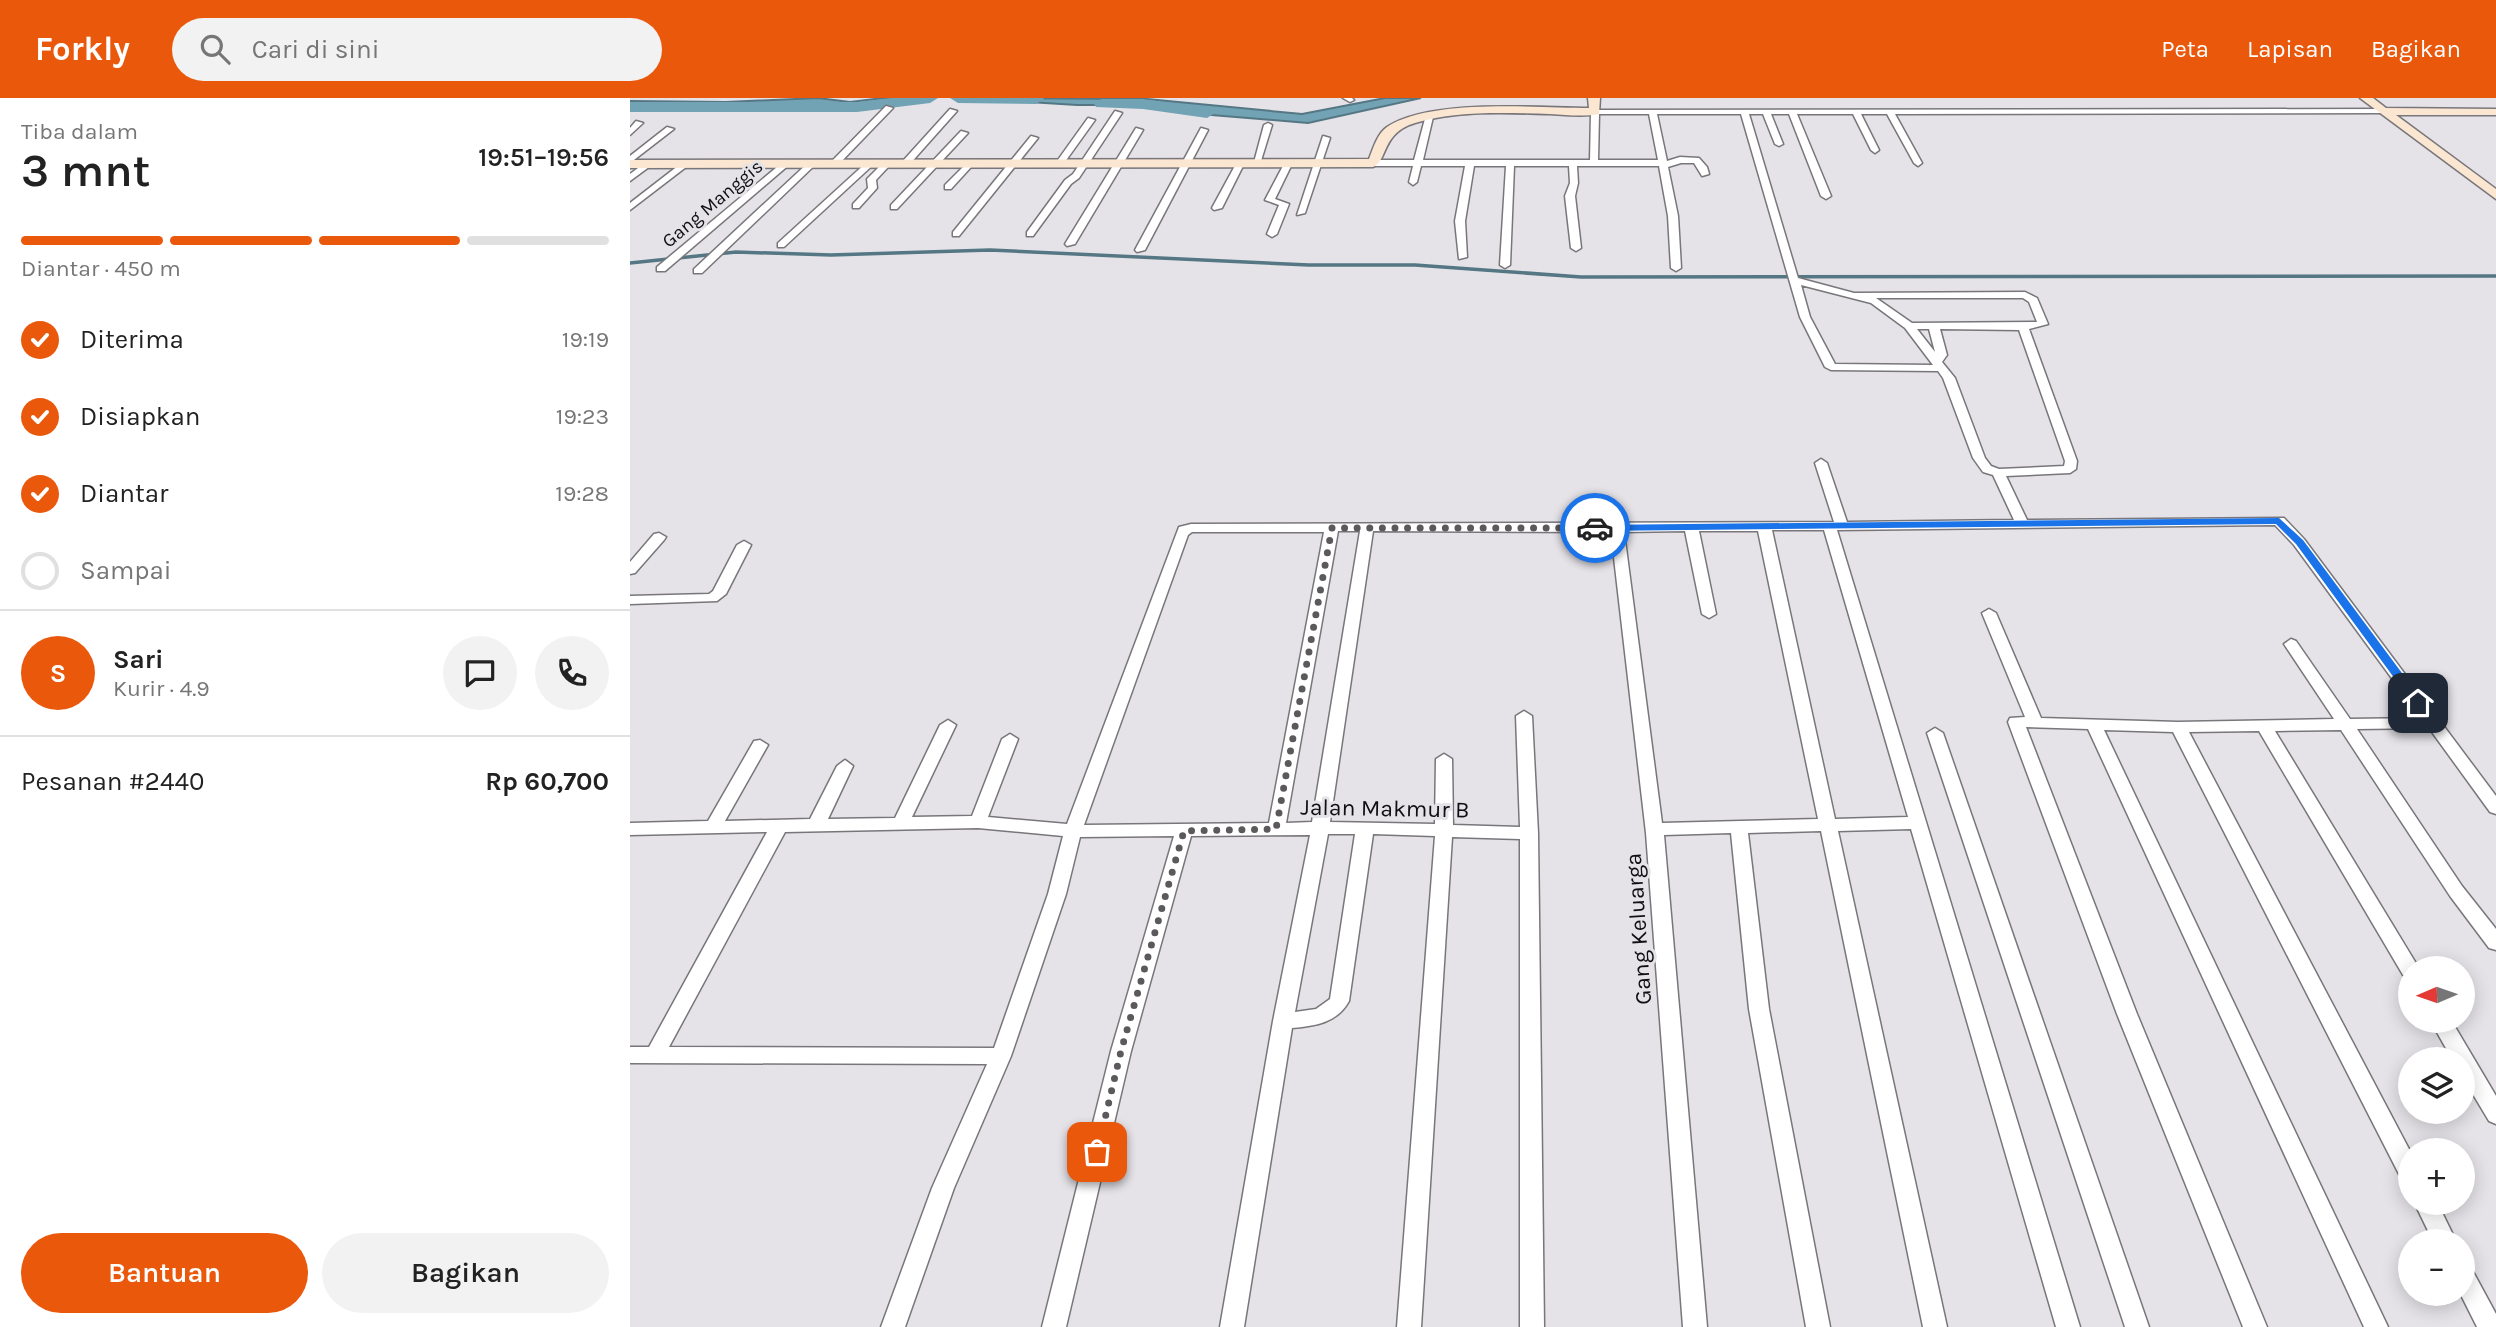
<!DOCTYPE html>
<html lang="id">
<meta charset="utf-8">
<style>
body{margin:0;font-family:Karla,sans-serif;background:#f2f2f2;color:#222;height:100vh;display:flex;flex-direction:column;font-size:26px;white-space:nowrap}
*{box-sizing:border-box;margin:0}
p{font-size:23px;color:#767676}
.icon{flex:none;width:38px;height:38px;fill:none;stroke:currentColor;stroke-width:2;stroke-linecap:round;stroke-linejoin:round}
.map{position:relative;flex:1;overflow:hidden}
.panel{display:flex;flex-direction:column;background:#fff;width:630px}
.panel>*{flex:none}
.needle{width:46px;rotate:268deg}
.fabs{position:absolute;left:1768px;top:858px;display:grid;gap:14px}
.fabs a{display:grid;place-items:center;width:77px;height:77px;border-radius:50%;background:#fff;box-shadow:0 4px 18px #0003;font-size:35px}
.pin{position:absolute;display:grid;place-items:center;width:60px;height:60px;color:#fff;margin:-30px;border-radius:14px;box-shadow:0 4px 10px #0006}
.courier{position:absolute;display:grid;place-items:center;width:70px;height:70px;margin:-35px;border:5px solid #1a73e8;border-radius:50%;background:#fff;color:#222;box-shadow:0 2px 9px #0007}
.overview em{font-style:normal;font-weight:600}
.overview div{display:flex;flex-direction:column-reverse}
.overview{display:flex;align-items:center;justify-content:space-between;height:119px;padding:0 21px}
h1{font-size:46px;font-weight:600;line-height:52px}
.bar{display:grid;grid-template-columns:repeat(4,1fr);gap:10px 7px;align-content:center;height:84px;padding:0 21px}
.bar i{height:9px;border-radius:5px;background:#e0e0e0}
.bar .selected{background:#ea580c}
.bar p{grid-column:span 4}
.line{display:flex;align-items:center;gap:18px;padding:0 21px;border-top:2px solid #e0e0e0}
.line div{flex:1}
.round{display:grid;place-items:center;flex:none;width:74px;height:74px;border-radius:37px;background:#f2f2f2}
ol{padding:0 21px;list-style:none}
li{display:flex;align-items:center;gap:21px;height:77px}
li p{margin-inline-start:auto}
li .icon{padding:7px;border-radius:50%;background:#ea580c;color:#fff;stroke-width:4}
li:last-child{color:#767676}
li i{width:38px;height:38px;border:4px solid #e0e0e0;border-radius:50%}
.action{display:flex;gap:14px;margin-top:auto;padding:14px 21px}
.action a{flex:1;height:80px;border-radius:42px;background:#ea580c;color:#fff;font-size:28px;font-weight:600;line-height:80px;text-align:center}
.action a+a{background:#f2f2f2;color:#222}
header{display:flex;align-items:center;gap:42px;box-sizing:border-box;height:98px;padding:0 35px;background:#ea580c;color:#fff}
header strong{font-size:33px}
nav{display:flex;gap:38px;margin-inline-start:auto;font-size:24px}
.search{width:490px;height:63px;background:#f2f2f2;display:flex;align-items:center;gap:18px;box-sizing:border-box;padding:0 24px;border-radius:38px;color:#767676;font-size:26px}
main{display:flex;flex:1;min-height:0}
.map>svg:first-child{display:block}
.water{fill:#72a3b5;stroke:#557784;stroke-width:2}
.lines{fill:none;stroke-linecap:round;stroke-linejoin:round}
.stream{stroke:#557784;stroke-width:3.5}
.river{fill:#72a3b5;fill-rule:evenodd}
.street-casing{stroke:#78767a;stroke-width:3}
.secondary-casing{stroke:#78767a;stroke-width:3}
.street{fill:#fff;fill-rule:evenodd}
.secondary{fill:#fae6d1;fill-rule:evenodd}
.route{fill:#1a73e8}
.done{stroke:#5b595c;stroke-width:7;stroke-dasharray:0 12.6}
.labels{text-anchor:middle;stroke-width:6;stroke-linejoin:round;paint-order:stroke}
.far-street-label{font-size:19px;fill:#100f11;stroke:#e5e3e8}
.street-label{font-size:23px;fill:#100f11;stroke:#e5e3e8}
</style>
<header>
<strong>Forkly</strong>
<div class="search"><svg class="icon" aria-label="search" viewBox="0 0 24 24"><circle cx="10" cy="10" r="6"/><path d="M15 15l6 6"/></svg>Cari di sini</div>
<nav><a>Peta</a><a>Lapisan</a><a>Bagikan</a></nav>
</header>
<main>
<section class="panel">
<div class="overview"><div><h1>3 mnt</h1><p>Tiba dalam</p></div><em>19:51–19:56</em></div>
<div class="bar"><i class="selected"></i><i class="selected"></i><i class="selected"></i><i></i><p>Diantar · 450 m</p></div>
<ol>
<li><svg class="icon" aria-label="check" viewBox="0 0 24 24"><path d="M5 12l5 5 9-10"/></svg>Diterima<p>19:19</p></li>
<li><svg class="icon" aria-label="check" viewBox="0 0 24 24"><path d="M5 12l5 5 9-10"/></svg>Disiapkan<p>19:23</p></li>
<li><svg class="icon" aria-label="check" viewBox="0 0 24 24"><path d="M5 12l5 5 9-10"/></svg>Diantar<p>19:28</p></li>
<li><i></i>Sampai</li>
</ol>
<div class="line" style="height:126px"><b class="round" style="background:#ea580c;color:#fff">S</b><div><b>Sari</b><p>Kurir · 4.9</p></div><a class="round"><svg class="icon" aria-label="chat" viewBox="0 0 24 24"><path d="M4 5h16v11H9l-5 4z"/></svg></a><a class="round"><svg class="icon" aria-label="phone" viewBox="0 0 24 24"><path d="M5 4h4l2 5-3 2q2 4 5 5l2-3 5 2v4C11 20 4 13 5 4z"/></svg></a></div>
<div class="line" style="height:91px"><div>Pesanan #2440</div><b>Rp 60,700</b></div>
<div class="action"><a>Bantuan</a><a>Bagikan</a></div>
</section>
<div class="map">
<svg width="1866" height="1229" viewBox="0 0 1866 1229">
<rect width="100%" height="100%" fill="#e5e3e8"/>
<g class="water">
<polygon points="188,0 220,4 253,0 300,0 217,8 0,10 0,3 96,4"/>
<polygon points="336,0 517,1 672,16 755,0 791,0 678,25 557,15 521,7 447,7"/>
</g>
<g class="lines">
<polyline class="stream" points="0,165 106,154 201,157 360,152 679,167 785,167 951,179 1866,178"/>
<g class="river">
<polygon points="262,0 308,0 300,5 227,14 0,14 0,4 227,4"/>
<polygon points="320,0 413,0 414,1 406,6 328,5"/>
<polygon points="472,1 513,1 577,10 585,15 577,20 513,11 466,9 464,6 466,3"/>
</g>
<defs>
<g id="street">
<polygon points="713,0 722,0 724,2 720,4"/>
<polygon points="256,8 263,10 207,68 201,68 201,64"/>
<polygon points="320,11 327,13 278,68 272,68 272,64"/>
<path d="M 1756,11 L 1753,15 L 1265,16 L 1292,65 L 1288,68 L 1284,65 L 1257,16 L 1231,16 L 1249,52 L 1245,55 L 1241,52 L 1223,16 L 1167,16 L 1201,98 L 1196,101 L 1191,98 L 1159,16 L 1141,16 L 1153,46 L 1149,48 L 1145,46 L 1133,16 L 1119,16 L 1168,180 L 1224,195 L 1395,194 L 1407,200 L 1418,226 L 1399,231 L 1447,363 L 1446,371 L 1440,375 L 1376,378 L 1397,422 L 1654,420 L 1674,441 L 1866,698 L 1866,716 L 1860,714 L 1799,630 L 1727,631 L 1832,788 L 1866,831 L 1866,852 L 1859,850 L 1820,798 L 1711,632 L 1645,633 L 1787,867 L 1788,870 L 1780,870 L 1780,879 L 1773,877 L 1629,633 L 1559,634 L 1780,1053 L 1780,1085 L 1772,1082 L 1543,634 L 1474,632 L 1758,1229 L 1734,1229 L 1458,631 L 1396,629 L 1507,916 L 1637,1229 L 1613,1229 L 1487,916 L 1378,624 L 1380,620 L 1395,619 L 1352,515 L 1359,511 L 1366,515 L 1411,620 L 1548,624 L 1704,621 L 1654,546 L 1661,541 L 1666,543 L 1720,621 L 1791,620 L 1664,447 L 1645,427 L 1207,432 L 1450,1229 L 1426,1229 L 1281,731 L 1208,733 L 1317,1229 L 1293,1229 L 1191,733 L 1118,735 L 1139,911 L 1200,1229 L 1176,1229 L 1119,911 L 1101,735 L 1034,737 L 1077,1229 L 1053,1229 L 1016,735 L 981,434 L 743,433 L 700,724 L 805,726 L 806,661 L 814,656 L 822,661 L 823,727 L 890,729 L 886,618 L 894,613 L 902,618 L 908,735 L 914,1229 L 890,1229 L 890,741 L 822,739 L 791,1229 L 767,1229 L 805,738 L 743,736 L 719,903 C 707,925 685,928 662,930 L 614,1229 L 590,1229 L 643,923 L 680,737 L 561,738 L 501,953 L 436,1229 L 412,1229 L 481,953 L 544,738 L 450,739 L 436,796 L 381,958 L 324,1090 L 275,1229 L 251,1229 L 302,1090 L 357,966 L 0,965 L 0,949 L 19,949 L 137,734 L 0,737 L 0,725 L 78,723 L 124,643 L 130,642 L 138,647 L 95,723 L 180,721 L 207,668 L 215,662 L 223,668 L 198,721 L 265,720 L 310,627 L 318,622 L 326,627 L 282,719 L 342,718 L 372,641 L 380,636 L 388,641 L 358,719 L 437,726 L 549,429 L 561,426 L 1204,424 L 1185,365 L 1191,361 L 1197,365 L 1217,424 L 1384,422 L 1363,377 L 1353,374 L 1343,360 L 1313,280 L 1308,273 L 1201,272 L 1195,269 L 1170,219 L 1111,16 L 1027,16 L 1037,63 L 1050,59 L 1069,60 L 1077,69 L 1079,76 L 1072,78 L 1064,65 L 1051,65 L 1038,69 L 1048,118 L 1051,170 L 1046,173 L 1041,170 L 1038,118 L 1029,68 L 947,68 L 948,85 L 945,98 L 951,150 L 946,153 L 941,150 L 935,98 L 940,85 L 939,68 L 884,68 L 880,167 L 875,170 L 870,167 L 876,68 L 844,68 L 835,123 L 837,159 L 829,161 L 825,123 L 835,68 L 791,68 L 787,84 L 783,87 L 779,84 L 783,68 L 743,68 L 739,65 L 743,62 L 784,62 L 796,17 L 803,19 L 793,62 L 960,62 L 961,14 L 965,12 ZM 969,16 L 1019,16 L 1028,62 L 968,62 ZM 1171,187 L 1241,205 L 1275,230 L 1303,267 L 1205,266 L 1180,219 ZM 1246,200 L 1393,200 L 1399,204 L 1407,224 L 1282,225 ZM 1287,231 L 1299,231 L 1305,254 ZM 1310,231 L 1389,232 L 1435,363 L 1434,368 L 1369,371 L 1361,368 L 1355,360 L 1325,280 L 1312,264 L 1317,257 ZM 1142,432 L 1194,432 L 1278,719 L 1205,721 ZM 708,433 L 730,433 L 682,724 L 656,725 ZM 1055,433 L 1072,516 L 1079,520 L 1086,516 L 1069,433 L 1128,433 L 1188,721 L 1032,725 L 994,434 ZM 562,434 L 694,434 L 639,725 L 454,727 L 558,437 ZM 348,730 L 433,738 L 418,796 L 364,950 L 39,949 L 155,734 ZM 698,736 L 725,736 L 700,901 L 686,911 L 665,914 Z"/>
<polygon points="485,13 492,15 449,80 441,86 403,138 397,138 397,134 435,82 443,76"/>
<polygon points="458,20 465,22 432,68 426,68 425,66"/>
<polygon points="6,23 13,25 0,37 0,30"/>
<polygon points="638,25 642,27 630,66 623,68 634,27"/>
<polygon points="37,29 44,31 0,65 0,58"/>
<polygon points="506,30 513,32 445,146 437,148 435,146"/>
<polygon points="571,30 578,32 515,152 507,154 505,152"/>
<polygon points="331,33 338,35 267,111 261,111 261,107"/>
<polygon points="401,38 408,40 329,138 323,138 323,134"/>
<polygon points="693,38 700,40 675,115 667,117"/>
<polygon points="339,63 343,66 342,68 321,91 315,91 315,87"/>
<polygon points="658,63 662,66 645,101 659,106 647,136 642,139 637,136 649,107 635,102 654,66"/>
<polygon points="16,64 23,66 0,83 0,76"/>
<polygon points="53,64 60,66 0,112 0,105"/>
<polygon points="153,64 160,66 35,173 27,173 27,169"/>
<polygon points="179,64 186,66 72,175 64,175 64,171"/>
<polygon points="237,64 244,66 154,149 148,149 148,145"/>
<polygon points="254,64 261,66 246,82 247,90 229,110 223,110 223,106 238,90 237,81"/>
<polygon points="607,64 614,66 592,110 584,112 582,110"/>
<polygon points="29,435 36,439 34,442 5,475 0,476 0,464 24,436"/>
<polygon points="114,443 121,447 96,496 87,503 0,506 0,498 79,496 83,493 107,447"/>
<polygon points="1305,630 1313,635 1519,1229 1495,1229 1297,635"/>
<polygon points="1800,922 1821,922 1866,998 1866,1026 1859,1023 1832,978 1832,961 1822,961"/>
<polygon points="1784,1104 1807,1104 1826,1143 1803,1143"/>
<polygon points="1832,1165 1840,1168 1866,1216 1866,1229 1847,1229 1830,1195 1832,1195"/>
</g>
<g id="secondary">
<path d="M 958,0 L 970,0 L 969,16 C 954,19 936,17 920,16 C 876,15 828,12 785,25 C 751,35 758,63 743,69 L 0,70 L 0,62 L 739,61 C 743,51 747,36 757,29 C 801,0 907,10 959,10 Z"/>
<polygon points="1730,0 1743,0 1756,10 1866,11 1866,17 1766,17 1866,91 1866,101"/>
</g>
</defs>
<use href="#street" class="street-casing"/>
<use href="#secondary" class="secondary-casing"/>
<use href="#street" class="street"/>
<use href="#secondary" class="secondary"/>
</g>
<polygon class="route" points="1649,420 1673,442 1792,602 1792,607 1784,607 1666,446 1646,426 965,433 961,430 965,427"/>
<g class="lines">
<polyline class="done" points="467,1054 491,953 554,733 646,731 702,430 965,430"/>
</g>
<g class="labels">
<g class="far-street-label">
<text transform="translate(82 105) rotate(-40)" y="7">Gang Manggis</text>
</g>
<g class="street-label">
<text transform="translate(755 710) rotate(1)" y="8">Jalan Makmur B</text>
<text transform="translate(1008 831) rotate(-94)" y="8">Gang Keluarga</text>
</g>
</g>
</svg>
<div class="fabs">
<a><svg class="needle" viewBox="-14 -14 28 28"><path d="M0-13l5 13h-10z" fill="#e53935"/><path d="M0 13l5-13h-10z" fill="#767676"/></svg></a>
<a><svg class="icon" aria-label="layers" viewBox="0 0 24 24"><path d="M12 4l9 5-9 5-9-5zM3 14l9 5 9-5"/></svg></a>
<a>+</a>
<a>−</a>
</div>
<div class="pin" style="left:467px;top:1054px;background:#ea580c"><svg class="icon" aria-label="bag" viewBox="0 0 24 24"><path d="M5 8h14l-1 12H6zM9 8a3 3 0 0 1 6 0"/></svg></div>
<div class="pin" style="left:1788px;top:605px;background:#1f2937"><svg class="icon" aria-label="home" viewBox="0 0 24 24"><path d="M3 11l9-7 9 7M6 9v11h12V9"/></svg></div>
<div class="courier" style="left:965px;top:430px"><svg class="icon" aria-label="car" viewBox="0 0 24 24"><path d="M5 17H2v-5l4-1 3-4h7l3 4 3 1v5h-3M9 17h6M6 11h13"/><circle cx="7" cy="17" r="2"/><circle cx="17" cy="17" r="2"/></svg></div>
</div>
</main>
